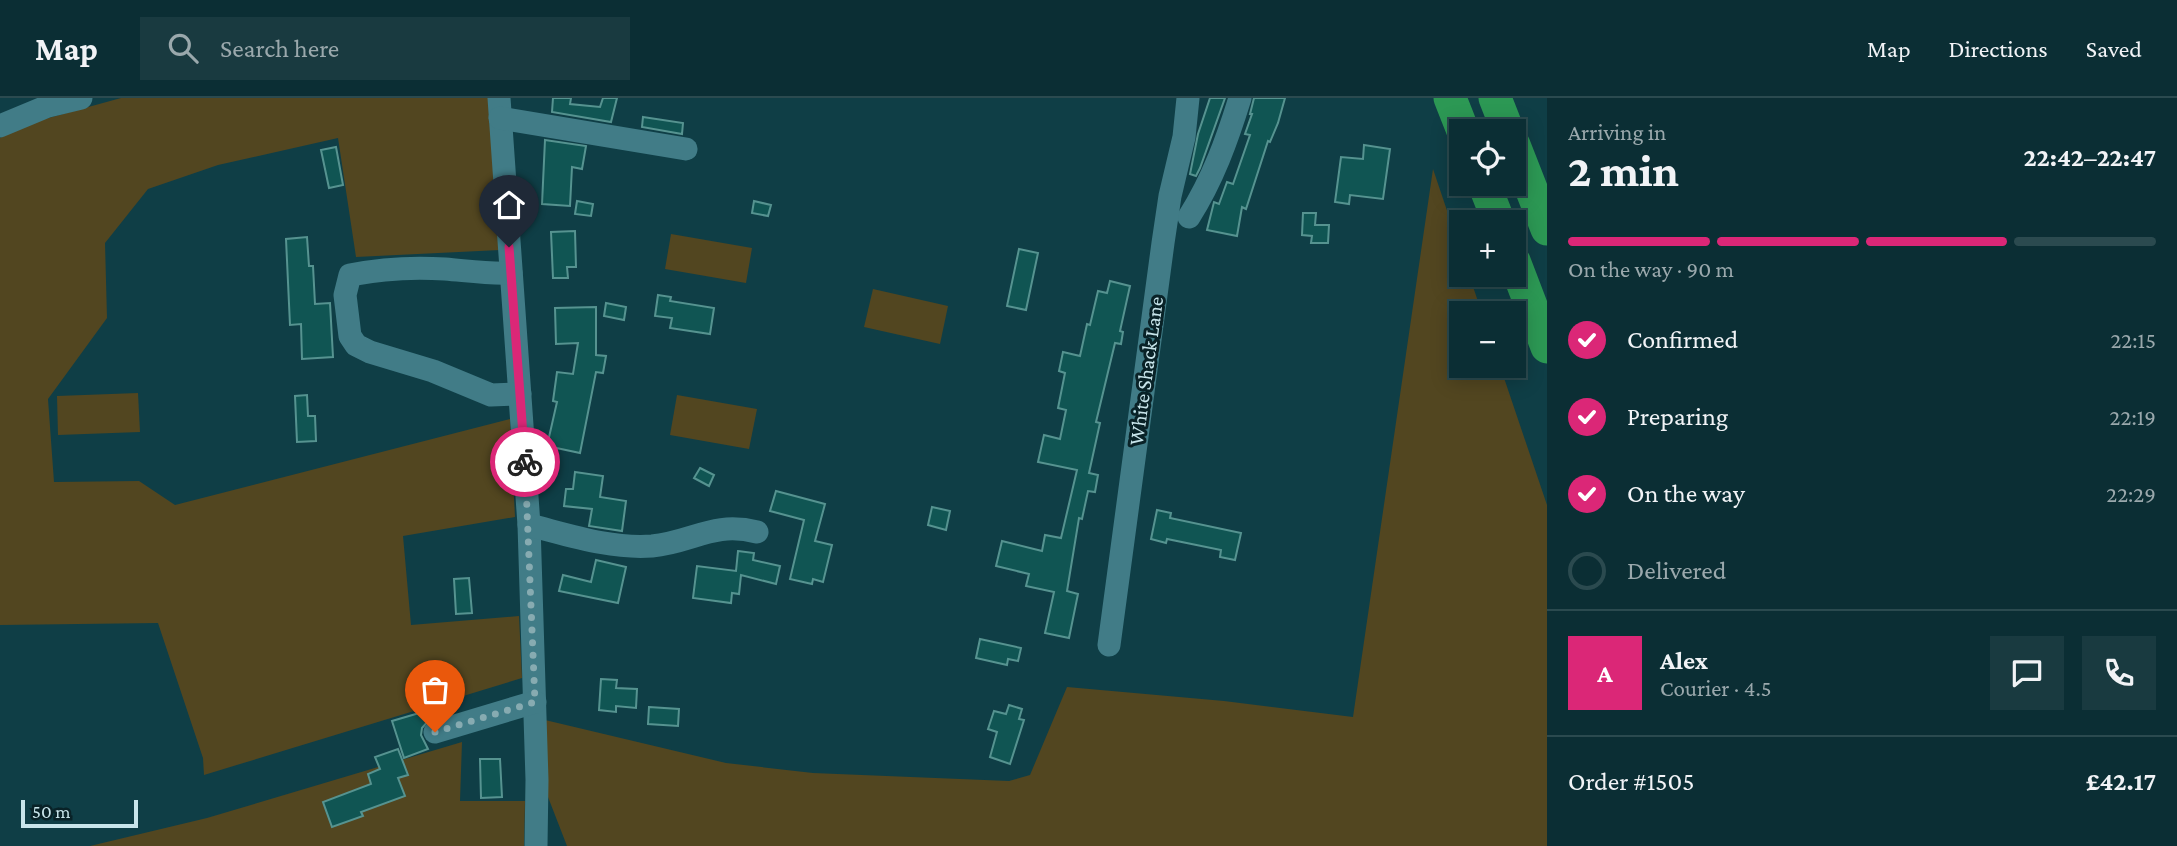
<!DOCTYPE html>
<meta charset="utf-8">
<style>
body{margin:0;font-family:"Crimson Pro",serif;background:#193a40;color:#f1f3f6;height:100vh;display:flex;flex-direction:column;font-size:26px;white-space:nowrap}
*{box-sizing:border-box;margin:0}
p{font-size:23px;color:#9aa8ac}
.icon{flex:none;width:38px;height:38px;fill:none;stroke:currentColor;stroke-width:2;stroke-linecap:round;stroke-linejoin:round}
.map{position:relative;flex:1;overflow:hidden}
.sheet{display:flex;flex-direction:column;background:#0b2e34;width:630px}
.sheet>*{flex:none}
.tools{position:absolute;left:1449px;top:21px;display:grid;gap:14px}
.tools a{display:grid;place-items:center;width:77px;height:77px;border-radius:0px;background:#0b2e34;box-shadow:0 4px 18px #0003,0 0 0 2px #2b4a4f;font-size:35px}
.scale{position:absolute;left:21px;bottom:18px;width:117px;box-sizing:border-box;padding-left:7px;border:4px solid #c8e5eb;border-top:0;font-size:19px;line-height:24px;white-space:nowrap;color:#c8e5eb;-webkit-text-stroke:5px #092227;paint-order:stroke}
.pin{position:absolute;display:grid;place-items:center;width:60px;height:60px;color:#fff;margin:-72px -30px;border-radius:50% 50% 50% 0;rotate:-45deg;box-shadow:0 0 7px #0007}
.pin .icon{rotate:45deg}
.courier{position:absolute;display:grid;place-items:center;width:70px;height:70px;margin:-35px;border:5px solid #db2777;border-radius:50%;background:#fff;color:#222;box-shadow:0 2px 9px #0007}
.summary em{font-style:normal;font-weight:700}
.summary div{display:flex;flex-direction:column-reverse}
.summary{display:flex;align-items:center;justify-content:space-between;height:119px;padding:0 21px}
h1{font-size:46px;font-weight:700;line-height:52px}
.bar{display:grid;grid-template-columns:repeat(4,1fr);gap:10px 7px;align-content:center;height:84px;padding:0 21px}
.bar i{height:9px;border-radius:5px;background:#2b4a4f}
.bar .active{background:#db2777}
.bar p{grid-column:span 4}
.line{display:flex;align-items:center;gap:18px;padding:0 21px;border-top:2px solid #2b4a4f}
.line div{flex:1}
.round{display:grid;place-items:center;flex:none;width:74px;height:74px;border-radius:0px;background:#193a40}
ol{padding:0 21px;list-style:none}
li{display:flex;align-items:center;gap:21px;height:77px}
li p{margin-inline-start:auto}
li .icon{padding:7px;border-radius:50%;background:#db2777;color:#fff;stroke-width:4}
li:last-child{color:#9aa8ac}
li i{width:38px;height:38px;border:4px solid #2b4a4f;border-radius:50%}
header{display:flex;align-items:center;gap:42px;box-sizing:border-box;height:98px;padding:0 35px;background:#0b2e34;border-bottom:2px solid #2b4a4f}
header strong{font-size:33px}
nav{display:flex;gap:38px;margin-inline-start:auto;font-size:24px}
.search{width:490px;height:63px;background:#193a40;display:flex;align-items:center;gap:18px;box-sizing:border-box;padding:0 24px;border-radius:0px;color:#9aa8ac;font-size:26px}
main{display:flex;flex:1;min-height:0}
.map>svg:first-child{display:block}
.green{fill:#524620}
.building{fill:#105553;stroke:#569390;stroke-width:2}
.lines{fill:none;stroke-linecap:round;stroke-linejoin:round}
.minor{stroke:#417c87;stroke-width:23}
.highway{stroke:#2c9854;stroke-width:33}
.done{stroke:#87abb1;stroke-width:7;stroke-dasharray:0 12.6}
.route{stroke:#db2777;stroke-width:9}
.labels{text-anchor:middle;stroke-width:6;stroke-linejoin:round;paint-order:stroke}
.street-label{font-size:21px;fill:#c8e5eb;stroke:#092227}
</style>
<header>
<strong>Map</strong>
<div class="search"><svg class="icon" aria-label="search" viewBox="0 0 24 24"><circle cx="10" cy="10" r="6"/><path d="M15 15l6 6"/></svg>Search here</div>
<nav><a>Map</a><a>Directions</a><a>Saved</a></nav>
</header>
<main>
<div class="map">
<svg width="1547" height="748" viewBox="0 0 1547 748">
<rect width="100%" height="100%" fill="#0f3e46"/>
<g class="green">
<polygon points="121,0 492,0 500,152 356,159 338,40 218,67 148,91 105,145 107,220 48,301 54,384 139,383 175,407 510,321 515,419 403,438 411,527 519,518 522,580 204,677 203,660 158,525 0,527 0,40 23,27"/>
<polygon points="1433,71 1461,154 1461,177 1469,177 1482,215 1461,215 1461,268 1500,268 1547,407 1547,748 567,748 548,699 545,622 726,665 813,675 1009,683 1030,677 1067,589 1224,603 1353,619"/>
<polygon points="671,136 752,150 746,185 665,171"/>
<polygon points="873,191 948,208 940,246 864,229"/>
<polygon points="138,295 140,334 58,337 57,298"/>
<polygon points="677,297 757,311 749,351 670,337"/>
<polygon points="462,644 460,703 525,703 524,748 90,748 207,720"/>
</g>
<g class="building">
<polygon points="553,0 571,0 570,6 600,9 603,0 617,0 611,24 552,14"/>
<polygon points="1210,0 1225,0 1200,70 1196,78 1190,76 1198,36"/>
<polygon points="1254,0 1285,0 1278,25 1270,44 1268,43 1246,111 1242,109 1237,138 1207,132 1214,104 1219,106 1227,84 1233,86 1250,37 1245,36 1252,16 1250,16"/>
<polygon points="643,19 683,25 682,36 642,29"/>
<polygon points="545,42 586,48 582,71 572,69 570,108 542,106"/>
<polygon points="1364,47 1390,51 1383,101 1350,97 1349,106 1335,104 1341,59 1363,61"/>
<polygon points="336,49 343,87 329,90 321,52"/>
<polygon points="577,103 593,106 591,118 575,116"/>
<polygon points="754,103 771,107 768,118 752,115"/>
<polygon points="1303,115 1316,115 1315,127 1329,127 1328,145 1311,145 1312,138 1302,137"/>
<polygon points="575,133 576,169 567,169 568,180 553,180 551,134"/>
<polygon points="307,139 309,168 313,168 315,206 330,205 333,259 302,261 301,226 290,227 286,141"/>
<polygon points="1019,151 1038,155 1026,212 1007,208"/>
<polygon points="1110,183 1130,188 1120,233 1123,234 1121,246 1115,245 1096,324 1100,325 1089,375 1098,377 1095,394 1088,393 1082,421 1079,420 1067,493 1078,496 1069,540 1045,535 1054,494 1026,488 1029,476 996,468 1002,443 1042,453 1045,437 1061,440 1077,372 1038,364 1044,337 1060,341 1066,312 1058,310 1065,275 1059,273 1063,254 1080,258 1087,226 1090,227 1098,193 1107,195"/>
<polygon points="658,197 671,199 670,203 714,210 710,236 670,230 672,220 655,218"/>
<polygon points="606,205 626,209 624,222 604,218"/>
<polygon points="596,209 596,257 606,258 603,275 596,274 580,355 547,348 557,304 553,303 557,274 573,276 578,245 556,246 555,210"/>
<polygon points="307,297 308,318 315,318 316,343 297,344 295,298"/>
<polygon points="700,370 714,377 709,388 694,380"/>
<polygon points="575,374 603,378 600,399 626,403 622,433 589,428 592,411 564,408 566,391 573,391"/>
<polygon points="776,393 825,406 815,443 832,447 823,484 813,481 812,486 790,481 804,422 770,413"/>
<polygon points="932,409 950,413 946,432 928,427"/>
<polygon points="1157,412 1171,415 1170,420 1241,435 1235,462 1220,459 1221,452 1167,441 1166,445 1151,441"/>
<polygon points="738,453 754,455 753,462 780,468 776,486 741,477 739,496 732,495 731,505 693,500 697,468 736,473"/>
<polygon points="596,462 626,469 618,505 559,493 563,477 591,484"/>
<polygon points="469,480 472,515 456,516 454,481"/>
<polygon points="980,541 1021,550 1018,563 1008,561 1007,567 976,560"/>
<polygon points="601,581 617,582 616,590 637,591 636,610 616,608 616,614 599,612"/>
<polygon points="1009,607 1022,611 1019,621 1024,622 1010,666 990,659 997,634 988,631 994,613 1006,616"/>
<polygon points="649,609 679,611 678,628 648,626"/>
<polygon points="426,613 429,622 422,630 421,637 428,651 404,660 392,623"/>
<polygon points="398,651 408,677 398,680 405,698 361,714 363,718 332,729 323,704 371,686 368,676 380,671 375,659"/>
<polygon points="480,661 500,661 502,699 481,700"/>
</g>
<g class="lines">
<g class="minor">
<polyline points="499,0 529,427 537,682 536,748"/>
<polyline points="500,20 686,51"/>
<polyline points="0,28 48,8 81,0"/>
<path d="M 1189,119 C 1213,81 1227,42 1240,0"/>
<path d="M 511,175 C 487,176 469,173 445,171 C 415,169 380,171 350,177 L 345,197 L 350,238 L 356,247 L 370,254 L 433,273 L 491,297 L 520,296"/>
<path d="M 529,427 C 569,437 610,451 652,448 C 693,444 713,423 757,434"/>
<polyline points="1109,547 1163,145 1170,98 1184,39 1188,0"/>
<polyline points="435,634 535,604"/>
</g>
<g class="highway">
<polyline points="1450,0 1463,33"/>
<polyline points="1495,0 1508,33"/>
<polyline points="1514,47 1547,131"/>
<polyline points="1484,86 1499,124"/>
<polyline points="1514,163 1547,249"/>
</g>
</g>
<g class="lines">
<polyline class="done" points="435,634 535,604 525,364"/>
<polyline class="route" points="509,149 525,364"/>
</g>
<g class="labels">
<g class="street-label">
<text transform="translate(1146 273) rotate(-82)" y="7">White Shack Lane</text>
</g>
</g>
</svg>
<div class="tools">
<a><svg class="icon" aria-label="locate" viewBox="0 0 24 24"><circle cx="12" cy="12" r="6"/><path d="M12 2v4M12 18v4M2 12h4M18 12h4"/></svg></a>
<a>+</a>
<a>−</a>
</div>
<div class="scale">50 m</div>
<div class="pin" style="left:435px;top:634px;background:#ea580c"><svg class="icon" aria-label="bag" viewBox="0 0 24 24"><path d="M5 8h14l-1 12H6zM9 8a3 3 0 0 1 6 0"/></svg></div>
<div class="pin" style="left:509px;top:149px;background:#1f2937"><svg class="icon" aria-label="home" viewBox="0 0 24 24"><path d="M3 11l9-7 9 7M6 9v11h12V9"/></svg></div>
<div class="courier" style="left:525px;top:364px"><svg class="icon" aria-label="bike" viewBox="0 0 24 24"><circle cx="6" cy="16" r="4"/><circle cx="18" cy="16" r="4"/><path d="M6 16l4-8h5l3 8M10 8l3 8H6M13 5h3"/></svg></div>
</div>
<section class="sheet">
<div class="summary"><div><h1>2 min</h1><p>Arriving in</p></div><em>22:42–22:47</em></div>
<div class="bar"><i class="active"></i><i class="active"></i><i class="active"></i><i></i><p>On the way · 90 m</p></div>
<ol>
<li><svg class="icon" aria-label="check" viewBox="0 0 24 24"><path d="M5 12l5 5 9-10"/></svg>Confirmed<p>22:15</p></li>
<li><svg class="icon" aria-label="check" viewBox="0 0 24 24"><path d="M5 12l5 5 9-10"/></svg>Preparing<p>22:19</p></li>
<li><svg class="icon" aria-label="check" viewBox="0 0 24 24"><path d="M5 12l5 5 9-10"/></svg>On the way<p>22:29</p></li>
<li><i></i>Delivered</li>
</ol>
<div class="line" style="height:126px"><b class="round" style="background:#db2777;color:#fff">A</b><div><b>Alex</b><p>Courier · 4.5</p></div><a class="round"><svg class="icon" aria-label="chat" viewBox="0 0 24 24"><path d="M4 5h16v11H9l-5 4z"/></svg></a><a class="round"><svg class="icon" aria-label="phone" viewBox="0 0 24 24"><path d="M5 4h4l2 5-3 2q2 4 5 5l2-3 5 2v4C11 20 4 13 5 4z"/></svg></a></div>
<div class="line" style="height:91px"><div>Order #1505</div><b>£42.17</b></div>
</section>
</main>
